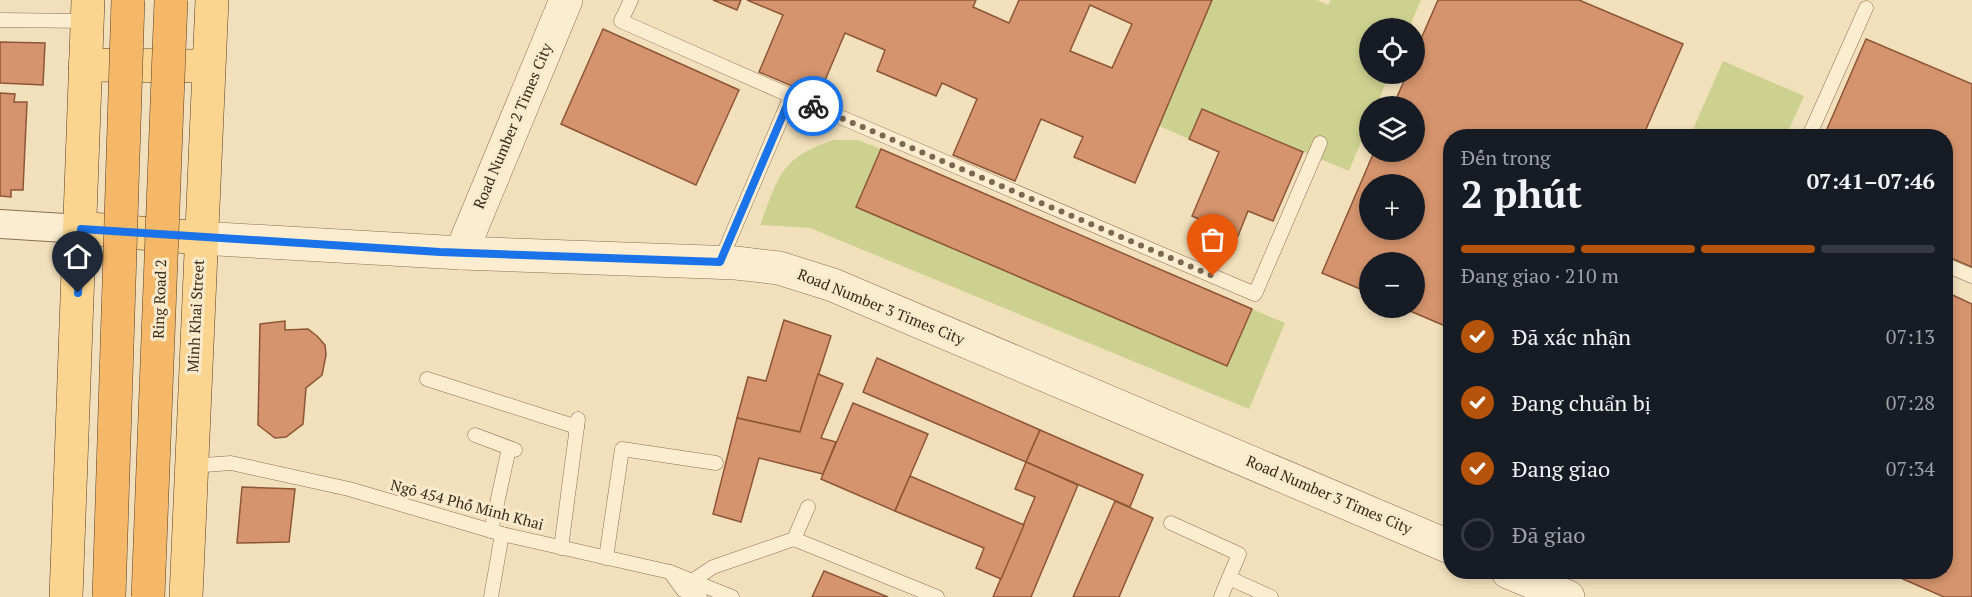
<!DOCTYPE html>
<html lang="vi">
<meta charset="utf-8">
<style>
body{margin:0;font-family:"PT Serif",serif;background:#242831;color:#f1f3f6;height:100vh;display:flex;flex-direction:column;font-size:22px;white-space:nowrap}
*{box-sizing:border-box;margin:0}
p{font-size:20px;color:#9ea1a6}
.icon{flex:none;width:33px;height:33px;fill:none;stroke:currentColor;stroke-width:2;stroke-linecap:round;stroke-linejoin:round}
.map{position:relative;flex:1;overflow:hidden}
.drawer{position:absolute;left:1443px;top:129px;width:510px;height:450px;display:flex;flex-direction:column;background:#171b24;border-radius:24px;box-shadow:0 3px 9px #0003}
.drawer>*{flex:none}
.controls{position:absolute;left:1359px;top:18px;display:grid;gap:12px}
.controls a{display:grid;place-items:center;width:66px;height:66px;border-radius:50%;background:#171b24;box-shadow:0 3px 9px #0003;font-size:30px}
.pin{position:absolute;display:grid;place-items:center;width:51px;height:51px;color:#fff;margin:-62px -26px;border-radius:50% 50% 50% 0;rotate:-45deg;box-shadow:0 0 6px #0007}
.pin .icon{rotate:45deg}
.courier{position:absolute;display:grid;place-items:center;width:60px;height:60px;margin:-30px;border:4px solid #1a73e8;border-radius:50%;background:#fff;color:#222;box-shadow:0 2px 8px #0007}
.summary em{font-style:normal;font-weight:700}
.summary div{display:flex;flex-direction:column-reverse}
.summary{display:flex;align-items:center;justify-content:space-between;height:102px;padding:0 18px}
h1{font-size:39px;font-weight:700;line-height:45px}
.bar{display:grid;grid-template-columns:repeat(4,1fr);gap:9px 6px;align-content:center;height:72px;padding:0 18px}
.bar i{height:8px;border-radius:4px;background:#363941}
.bar .current{background:#b45309}
.bar p{grid-column:span 4}
ol{padding:0 18px;list-style:none}
li{display:flex;align-items:center;gap:18px;height:66px}
li p{margin-inline-start:auto}
li .icon{padding:6px;border-radius:50%;background:#b45309;color:#fff;stroke-width:4}
li:last-child{color:#9ea1a6}
li i{width:33px;height:33px;border:3px solid #363941;border-radius:50%}
.map>svg:first-child{display:block}
.green{fill:#ccd18f}
.building{fill:#d5946d;stroke:#8d5637;stroke-width:1.5;fill-rule:evenodd}
.lines{fill:none;stroke-linecap:round;stroke-linejoin:round}
.service-casing{stroke:#8c6f54;stroke-width:15}
.minor-casing{stroke:#8c6f54;stroke-width:30}
.tertiary-casing{stroke:#8c6f54;stroke-width:34}
.primary-casing{stroke:#583d29;stroke-width:34}
.service{stroke:#fcedd0;stroke-width:14}
.minor{stroke:#fcedd0;stroke-width:28}
.tertiary{stroke:#fcedd0;stroke-width:33}
.primary{stroke:#fbd58f;stroke-width:33}
.trunk-bridge-casing{stroke:#583d29;stroke-width:34;stroke-linecap:butt}
.trunk-bridge{stroke:#f4b868;stroke-width:33}
.done{stroke:#7a6853;stroke-width:6;stroke-dasharray:0 10.8}
.route{stroke:#1a73e8;stroke-width:8}
.labels{text-anchor:middle;stroke-width:6;stroke-linejoin:round;paint-order:stroke}
.street-label{font-size:15px;fill:#39281a;stroke:#f9eacc}
</style>
<div class="map">
<svg width="1972" height="597" viewBox="0 0 1972 597">
<rect width="100%" height="100%" fill="#f2e0bc"/>
<g class="green">
<polygon points="1212,0 1317,0 1328,5 1331,0 1421,0 1409,28 1370,28 1370,74 1390,74 1376,106 1370,106 1369,122 1349,171 1202,109 1189,139 1159,126"/>
<polygon points="1723,61 1804,96 1786,136 1690,136"/>
<path d="M 833,140 L 858,140 L 881,149 L 856,207 L 1227,366 L 1252,309 L 1285,323 L 1249,409 L 810,228 L 760,225 C 780,175 779,159 833,140 Z"/>
</g>
<g class="building">
<polygon points="713,0 741,0 737,10"/>
<path d="M 747,0 L 976,0 L 973,7 L 1009,23 L 1019,0 L 1212,0 L 1135,183 L 1074,157 L 1083,137 L 1041,119 L 1015,181 L 953,155 L 977,99 L 942,83 L 936,96 L 877,71 L 885,50 L 845,33 L 818,97 L 759,72 L 783,15 ZM 1090,5 L 1132,24 L 1112,68 L 1070,51 Z"/>
<path d="M 1438,0 L 1579,0 L 1683,44 L 1643,136 L 1450,136 L 1450,328 L 1403,308 L 1414,308 L 1414,262 L 1370,262 L 1370,293 L 1322,273 L 1374,152 L 1414,152 L 1414,106 L 1393,106 L 1407,74 L 1414,74 L 1414,55 ZM 1370,184 L 1414,184 L 1414,230 L 1370,230 Z"/>
<polygon points="603,29 739,90 696,185 561,124"/>
<polygon points="1866,39 1972,84 1972,267 1946,256 1946,136 1824,136"/>
<polygon points="0,42 45,43 43,85 0,83"/>
<polygon points="0,93 15,94 14,102 27,102 23,190 11,190 11,197 0,196"/>
<polygon points="1202,109 1303,152 1273,221 1248,211 1238,236 1192,216 1219,152 1189,139"/>
<polygon points="881,149 1252,309 1227,366 856,207"/>
<polygon points="1946,292 1972,304 1972,597 1944,597 1887,572 1946,572"/>
<polygon points="784,320 831,336 800,432 737,418 748,377 766,381"/>
<polygon points="285,321 285,330 308,329 317,336 325,345 326,355 322,375 306,388 303,424 286,437 275,438 258,425 260,324"/>
<polygon points="877,358 1040,430 1026,462 863,392"/>
<polygon points="818,374 843,384 821,438 836,442 823,474 759,458 741,522 713,514 737,418 800,432"/>
<polygon points="853,403 928,434 895,511 821,479"/>
<polygon points="1040,430 1143,475 1130,507 1026,462"/>
<polygon points="1026,462 1078,485 1031,597 993,597 1035,497 1015,489"/>
<polygon points="910,476 1024,525 1001,579 976,568 984,548 895,511"/>
<polygon points="242,487 295,489 289,542 237,543"/>
<polygon points="1115,501 1153,518 1119,597 1073,597"/>
<polygon points="824,571 888,597 812,597"/>
</g>
<g class="lines">
<defs>
<g id="service">
<polyline points="631,0 621,21 791,96 1255,294 1320,143"/>
<polyline points="0,20 87,21"/>
<polyline points="1809,136 1866,8"/>
<polyline points="720,262 791,96"/>
<polyline points="1946,265 1972,276"/>
<polyline points="427,379 577,427"/>
<polyline points="475,435 515,450"/>
<polyline points="191,466 231,463 349,489 502,534 670,572 732,597"/>
<polyline points="1171,523 1239,554 1221,597"/>
<polyline points="491,531 509,448"/>
<polyline points="794,539 937,597"/>
<polyline points="561,548 578,419"/>
<polyline points="606,558 622,449 716,463"/>
<polyline points="670,572 683,590 700,597"/>
<polyline points="1229,578 1271,597"/>
<polyline points="692,581 713,567 794,539 808,507"/>
<polyline points="491,597 502,534"/>
</g>
<polyline id="minor" points="0,224 81,229"/>
<g id="tertiary">
<polyline points="200,238 461,253 736,263 779,268 833,285 1450,547"/>
<polyline points="461,253 566,0"/>
<polyline points="1508,572 1568,597"/>
</g>
<g id="primary">
<polyline points="85,65 197,66"/>
<polyline points="91,229 189,237"/>
<polyline points="66,597 88,0"/>
<polyline points="186,597 212,0"/>
</g>
</defs>
<use href="#service" class="service-casing"/>
<use href="#minor" class="minor-casing"/>
<use href="#tertiary" class="tertiary-casing"/>
<use href="#primary" class="primary-casing"/>
<use href="#service" class="service"/>
<use href="#minor" class="minor"/>
<use href="#tertiary" class="tertiary"/>
<use href="#primary" class="primary"/>
<defs>
<g id="trunk-bridge">
<polyline points="109,597 128,0"/>
<polyline points="148,597 171,0"/>
</g>
</defs>
<use href="#trunk-bridge" class="trunk-bridge-casing"/>
<use href="#trunk-bridge" class="trunk-bridge"/>
</g>
<g class="lines">
<polyline class="done" points="813,106 1213,276"/>
<polyline class="route" points="78,293 81,229 440,252 720,262 791,96 813,106"/>
</g>
<g class="labels">
<g class="street-label">
<text transform="translate(513 126) rotate(-67)" y="5">Road Number 2 Times City</text>
<text transform="translate(160 299) rotate(-88)" y="5">Ring Road 2</text>
<text transform="translate(881 307) rotate(22)" y="5">Road Number 3 Times City</text>
<text transform="translate(196 316) rotate(-87)" y="5">Minh Khai Street</text>
<text transform="translate(1329 495) rotate(23)" y="5">Road Number 3 Times City</text>
<text transform="translate(467 505) rotate(15)" y="5">Ngõ 454 Phố Minh Khai</text>
</g>
</g>
</svg>
<div class="controls">
<a><svg class="icon" aria-label="locate" viewBox="0 0 24 24"><circle cx="12" cy="12" r="6"/><path d="M12 2v4M12 18v4M2 12h4M18 12h4"/></svg></a>
<a><svg class="icon" aria-label="layers" viewBox="0 0 24 24"><path d="M12 4l9 5-9 5-9-5zM3 14l9 5 9-5"/></svg></a>
<a>+</a>
<a>−</a>
</div>
<div class="pin" style="left:1213px;top:276px;background:#ea580c"><svg class="icon" aria-label="bag" viewBox="0 0 24 24"><path d="M5 8h14l-1 12H6zM9 8a3 3 0 0 1 6 0"/></svg></div>
<div class="pin" style="left:78px;top:293px;background:#1f2937"><svg class="icon" aria-label="home" viewBox="0 0 24 24"><path d="M3 11l9-7 9 7M6 9v11h12V9"/></svg></div>
<div class="courier" style="left:813px;top:106px"><svg class="icon" aria-label="bike" viewBox="0 0 24 24"><circle cx="6" cy="16" r="4"/><circle cx="18" cy="16" r="4"/><path d="M6 16l4-8h5l3 8M10 8l3 8H6M13 5h3"/></svg></div>
<section class="drawer">
<div class="summary"><div><h1>2 phút</h1><p>Đến trong</p></div><em>07:41–07:46</em></div>
<div class="bar"><i class="current"></i><i class="current"></i><i class="current"></i><i></i><p>Đang giao · 210 m</p></div>
<ol>
<li><svg class="icon" aria-label="check" viewBox="0 0 24 24"><path d="M5 12l5 5 9-10"/></svg>Đã xác nhận<p>07:13</p></li>
<li><svg class="icon" aria-label="check" viewBox="0 0 24 24"><path d="M5 12l5 5 9-10"/></svg>Đang chuẩn bị<p>07:28</p></li>
<li><svg class="icon" aria-label="check" viewBox="0 0 24 24"><path d="M5 12l5 5 9-10"/></svg>Đang giao<p>07:34</p></li>
<li><i></i>Đã giao</li>
</ol>
</section>
</div>
